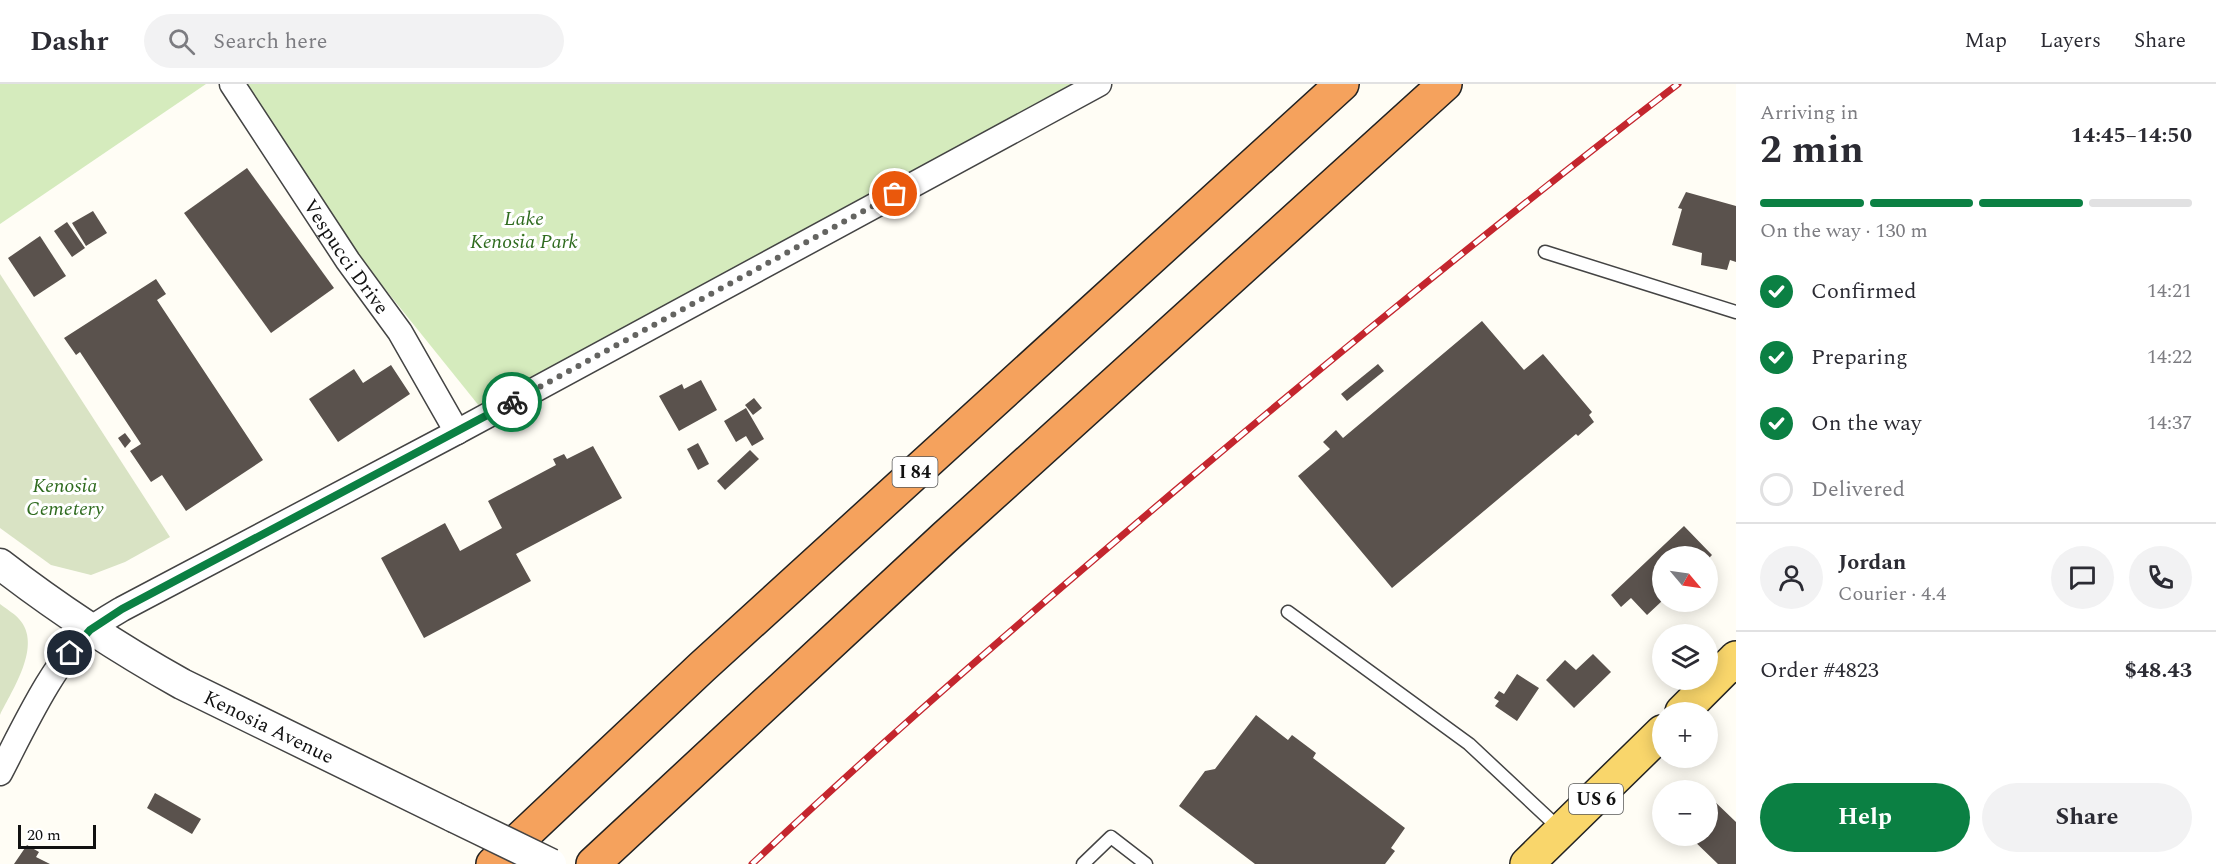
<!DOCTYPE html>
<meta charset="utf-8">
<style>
body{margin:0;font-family:Spectral,serif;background:#f2f2f3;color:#2b2b33;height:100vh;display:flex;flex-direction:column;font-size:22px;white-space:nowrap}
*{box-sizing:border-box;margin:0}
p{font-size:20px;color:#7c7c81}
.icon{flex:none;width:33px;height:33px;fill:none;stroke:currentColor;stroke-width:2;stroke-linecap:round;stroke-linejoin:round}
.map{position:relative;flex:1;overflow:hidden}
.panel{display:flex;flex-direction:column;background:#fff;width:480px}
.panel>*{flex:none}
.needle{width:39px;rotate:119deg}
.fabs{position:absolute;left:1652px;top:462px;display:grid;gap:12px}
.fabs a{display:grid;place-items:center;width:66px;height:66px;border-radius:50%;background:#fff;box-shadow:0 3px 15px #0003;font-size:30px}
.scale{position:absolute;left:18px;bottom:15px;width:78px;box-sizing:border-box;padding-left:6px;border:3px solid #111;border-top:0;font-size:16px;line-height:21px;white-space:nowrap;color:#111;-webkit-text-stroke:4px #fff;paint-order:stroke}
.pin{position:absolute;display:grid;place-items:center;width:51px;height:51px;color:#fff;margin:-26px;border:3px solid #fff;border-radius:50%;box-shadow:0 2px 6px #0007}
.courier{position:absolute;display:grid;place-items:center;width:60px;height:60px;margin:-30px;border:4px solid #0b8043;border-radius:50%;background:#fff;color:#222;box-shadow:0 2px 8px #0007}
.overview em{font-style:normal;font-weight:700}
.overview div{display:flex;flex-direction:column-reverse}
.overview{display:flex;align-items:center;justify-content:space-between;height:102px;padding:0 24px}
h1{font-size:39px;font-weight:700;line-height:45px}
.bar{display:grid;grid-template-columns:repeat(4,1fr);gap:9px 6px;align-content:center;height:72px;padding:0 24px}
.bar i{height:8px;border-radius:4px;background:#e1e1e2}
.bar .active{background:#0b8043}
.bar p{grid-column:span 4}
.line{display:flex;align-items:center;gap:15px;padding:0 24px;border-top:2px solid #e1e1e2}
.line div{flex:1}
.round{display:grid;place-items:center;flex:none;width:63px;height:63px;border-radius:32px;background:#f2f2f3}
ol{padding:0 24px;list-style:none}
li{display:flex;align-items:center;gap:18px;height:66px}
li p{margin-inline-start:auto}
li .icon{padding:6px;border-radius:50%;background:#0b8043;color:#fff;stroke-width:4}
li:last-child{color:#7c7c81}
li i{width:33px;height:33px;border:3px solid #e1e1e2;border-radius:50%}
.primary-button{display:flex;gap:12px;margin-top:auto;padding:12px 24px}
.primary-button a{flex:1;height:69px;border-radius:36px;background:#0b8043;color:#fff;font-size:24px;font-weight:700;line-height:69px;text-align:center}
.primary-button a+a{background:#f2f2f3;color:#2b2b33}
header{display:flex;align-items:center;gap:36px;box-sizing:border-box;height:84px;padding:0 30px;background:#fff;border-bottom:2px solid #e1e1e2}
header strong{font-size:28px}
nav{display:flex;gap:33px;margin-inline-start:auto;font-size:21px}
.search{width:420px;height:54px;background:#f2f2f3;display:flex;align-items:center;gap:15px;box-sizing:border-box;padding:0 21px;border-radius:33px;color:#7c7c81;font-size:22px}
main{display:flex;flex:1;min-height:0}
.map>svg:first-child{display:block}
.green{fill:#d5ebbd}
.cemetery{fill:#d9e3c4}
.building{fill:#5a524d}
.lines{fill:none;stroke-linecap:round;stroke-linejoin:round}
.service-casing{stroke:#444;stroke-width:15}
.minor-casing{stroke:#444;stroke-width:27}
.tertiary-casing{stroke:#444;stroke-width:33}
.primary-casing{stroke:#222;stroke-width:36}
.motorway-casing{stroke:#222;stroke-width:36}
.service{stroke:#fff;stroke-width:12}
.minor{stroke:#fff;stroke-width:24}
.tertiary{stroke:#fff;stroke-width:30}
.primary{stroke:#f9d66b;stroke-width:33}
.motorway{stroke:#f5a25d;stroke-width:33}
.rail-casing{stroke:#c4262e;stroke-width:7}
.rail{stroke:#fff;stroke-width:4.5;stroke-dasharray:14;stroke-linecap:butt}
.tertiary-bridge-casing{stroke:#444;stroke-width:33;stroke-linecap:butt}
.tertiary-bridge{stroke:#fff;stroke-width:30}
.done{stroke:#646461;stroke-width:6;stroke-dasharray:0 10.8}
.route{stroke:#0b8043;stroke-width:8}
.labels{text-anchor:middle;stroke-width:6;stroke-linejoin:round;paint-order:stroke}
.shield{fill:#fff;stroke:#585858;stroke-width:1.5}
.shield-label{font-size:18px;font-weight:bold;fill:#111}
.park-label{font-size:20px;font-style:italic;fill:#2f6b1f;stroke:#fff}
.street-label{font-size:20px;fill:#111;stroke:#fff}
</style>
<header>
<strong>Dashr</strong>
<div class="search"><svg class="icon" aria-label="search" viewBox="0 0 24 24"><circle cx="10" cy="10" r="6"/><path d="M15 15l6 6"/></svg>Search here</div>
<nav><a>Map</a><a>Layers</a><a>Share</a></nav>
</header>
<main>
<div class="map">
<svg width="1736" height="780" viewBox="0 0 1736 780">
<rect width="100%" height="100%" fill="#fffdf5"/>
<g class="green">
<polygon points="0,0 206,0 0,140"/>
<polygon points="220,0 1113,0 925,107 484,328"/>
</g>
<g class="cemetery">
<polygon points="0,190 170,453 125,478 91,491 51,481 0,444"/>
<path d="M 0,520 C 6,525 14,529 19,535 C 43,561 12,606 0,631 Z"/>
</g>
<g class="building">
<polygon points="247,84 334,204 271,249 184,129"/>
<polygon points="1686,108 1736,122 1736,178 1730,176 1727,186 1701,181 1702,169 1672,161 1682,125 1678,124"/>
<polygon points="93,127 107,149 86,162 72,139"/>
<polygon points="67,138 85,164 72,173 54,147"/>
<polygon points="40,152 66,192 34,213 8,174"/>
<polygon points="156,195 166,210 157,216 263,376 186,427 162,391 151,398 130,367 141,360 80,268 76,271 64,254"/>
<polygon points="1482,237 1524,286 1543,270 1592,328 1589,331 1594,338 1578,352 1576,350 1392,504 1298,392 1330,365 1323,358 1336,346 1343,354"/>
<polygon points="1378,280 1384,287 1347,317 1341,310"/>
<polygon points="391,281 410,310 338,358 309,315 354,285 363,299"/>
<polygon points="701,296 717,326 679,347 659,312 682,300 684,305"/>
<polygon points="754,314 762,324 753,331 745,321"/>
<polygon points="746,324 764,355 752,362 746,352 736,358 724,337"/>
<polygon points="125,349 131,357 125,364 118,354"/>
<polygon points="698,359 709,380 698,386 687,365"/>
<polygon points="593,362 622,414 516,470 531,497 424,554 381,474 445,439 460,467 502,444 488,417 556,381 553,375 564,370 567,375"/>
<polygon points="750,366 759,375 725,406 717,397"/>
<polygon points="1684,442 1712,471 1707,476 1707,472 1662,472 1662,517 1647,531 1631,514 1621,523 1611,511"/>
<polygon points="1593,570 1611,588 1574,624 1546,596 1565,576 1576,586"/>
<polygon points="1517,590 1539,604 1517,637 1495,622 1499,617 1494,614 1499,607 1504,610"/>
<polygon points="1256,631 1288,656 1292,651 1316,669 1313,674 1405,744 1391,764 1395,767 1385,780 1255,780 1179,722 1205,687 1215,685"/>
<polygon points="155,709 201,735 192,750 147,724"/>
<polygon points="1711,714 1736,738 1736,780 1718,780 1689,752 1707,752 1707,718"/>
<polygon points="27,761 39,768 36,773 50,780 14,780"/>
</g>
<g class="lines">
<defs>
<g id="service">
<polyline points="1545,168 1736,228"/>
<polyline points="1288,528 1469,660 1561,746"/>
<polyline points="1083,780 1111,753 1146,780"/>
</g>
<g id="minor">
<path id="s1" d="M 232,0 L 348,177 L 400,248 L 457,348"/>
<path d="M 0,689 C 22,647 55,575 91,545 C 101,537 112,531 122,525 L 457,348 L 1099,0"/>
</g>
<g id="tertiary">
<path id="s2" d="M 0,480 C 58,525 118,564 182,600 L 454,733"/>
</g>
<g id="primary">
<polyline points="1682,628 1736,574"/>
<polyline points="1527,780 1662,648"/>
</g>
<g id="motorway">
<polyline points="493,780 702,583 1342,0"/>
<polyline points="593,780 945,453 1445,0"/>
</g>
</defs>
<use href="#service" class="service-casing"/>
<use href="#minor" class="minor-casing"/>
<use href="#tertiary" class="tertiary-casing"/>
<use href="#primary" class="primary-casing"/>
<use href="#motorway" class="motorway-casing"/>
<use href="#service" class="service"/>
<use href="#minor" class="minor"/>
<use href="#tertiary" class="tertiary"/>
<use href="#primary" class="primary"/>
<use href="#motorway" class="motorway"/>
<defs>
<path id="rail" d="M 752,780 C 894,646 1042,519 1190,394 C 1350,259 1512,127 1678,0"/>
</defs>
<use href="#rail" class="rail-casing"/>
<use href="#rail" class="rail"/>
<defs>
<polyline id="tertiary-bridge" points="454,733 551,780"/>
</defs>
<use href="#tertiary-bridge" class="tertiary-bridge-casing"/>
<use href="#tertiary-bridge" class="tertiary-bridge"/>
</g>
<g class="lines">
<polyline class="done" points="512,318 895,110"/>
<polyline class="route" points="70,569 90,546 122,525 512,318"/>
</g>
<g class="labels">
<g class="shield">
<rect x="892.5" y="373" width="45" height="30" rx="4.5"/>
<rect x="1569" y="700" width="54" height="30" rx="4.5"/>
</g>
<g class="shield-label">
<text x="915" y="394">I 84</text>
<text x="1596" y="721">US 6</text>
</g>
<g class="park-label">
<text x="524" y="141">Lake<tspan x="524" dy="23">Kenosia Park</tspan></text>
<text x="65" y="408">Kenosia<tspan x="65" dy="23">Cemetery</tspan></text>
</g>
<g class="street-label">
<text dy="7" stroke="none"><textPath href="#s1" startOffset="207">Vespucci Drive</textPath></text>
<text dy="7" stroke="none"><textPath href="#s2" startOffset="315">Kenosia Avenue</textPath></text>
</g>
</g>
</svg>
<div class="fabs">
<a><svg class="needle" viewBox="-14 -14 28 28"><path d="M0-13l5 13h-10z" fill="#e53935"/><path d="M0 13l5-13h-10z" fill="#7c7c81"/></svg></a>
<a><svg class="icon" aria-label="layers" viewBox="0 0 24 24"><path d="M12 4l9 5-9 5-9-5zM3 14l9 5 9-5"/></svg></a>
<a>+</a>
<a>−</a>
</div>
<div class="scale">20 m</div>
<div class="pin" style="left:895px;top:110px;background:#ea580c"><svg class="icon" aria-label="bag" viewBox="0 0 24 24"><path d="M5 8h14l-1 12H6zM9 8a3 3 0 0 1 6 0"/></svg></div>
<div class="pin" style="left:70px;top:569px;background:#1f2937"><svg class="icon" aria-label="home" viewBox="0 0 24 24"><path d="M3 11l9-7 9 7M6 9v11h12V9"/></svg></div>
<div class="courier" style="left:512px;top:318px"><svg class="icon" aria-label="bike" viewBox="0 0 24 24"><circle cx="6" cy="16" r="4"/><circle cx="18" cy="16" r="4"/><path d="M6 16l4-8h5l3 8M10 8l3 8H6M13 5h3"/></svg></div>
</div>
<section class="panel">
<div class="overview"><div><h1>2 min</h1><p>Arriving in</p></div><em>14:45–14:50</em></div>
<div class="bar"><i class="active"></i><i class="active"></i><i class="active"></i><i></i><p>On the way · 130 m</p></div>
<ol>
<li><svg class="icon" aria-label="check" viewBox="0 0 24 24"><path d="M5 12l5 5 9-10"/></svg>Confirmed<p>14:21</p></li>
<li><svg class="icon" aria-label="check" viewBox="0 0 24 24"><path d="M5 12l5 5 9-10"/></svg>Preparing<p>14:22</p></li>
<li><svg class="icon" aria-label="check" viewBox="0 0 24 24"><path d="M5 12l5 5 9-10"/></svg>On the way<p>14:37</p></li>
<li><i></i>Delivered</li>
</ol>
<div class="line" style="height:108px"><a class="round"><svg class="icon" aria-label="person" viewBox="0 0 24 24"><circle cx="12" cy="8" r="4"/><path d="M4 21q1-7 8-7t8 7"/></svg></a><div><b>Jordan</b><p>Courier · 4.4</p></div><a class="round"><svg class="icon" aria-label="chat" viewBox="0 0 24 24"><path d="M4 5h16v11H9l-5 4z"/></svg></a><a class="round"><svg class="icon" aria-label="phone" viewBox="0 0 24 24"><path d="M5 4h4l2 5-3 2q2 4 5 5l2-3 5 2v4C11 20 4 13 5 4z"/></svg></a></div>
<div class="line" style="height:78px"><div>Order #4823</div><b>$48.43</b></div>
<div class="primary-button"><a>Help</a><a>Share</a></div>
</section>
</main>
